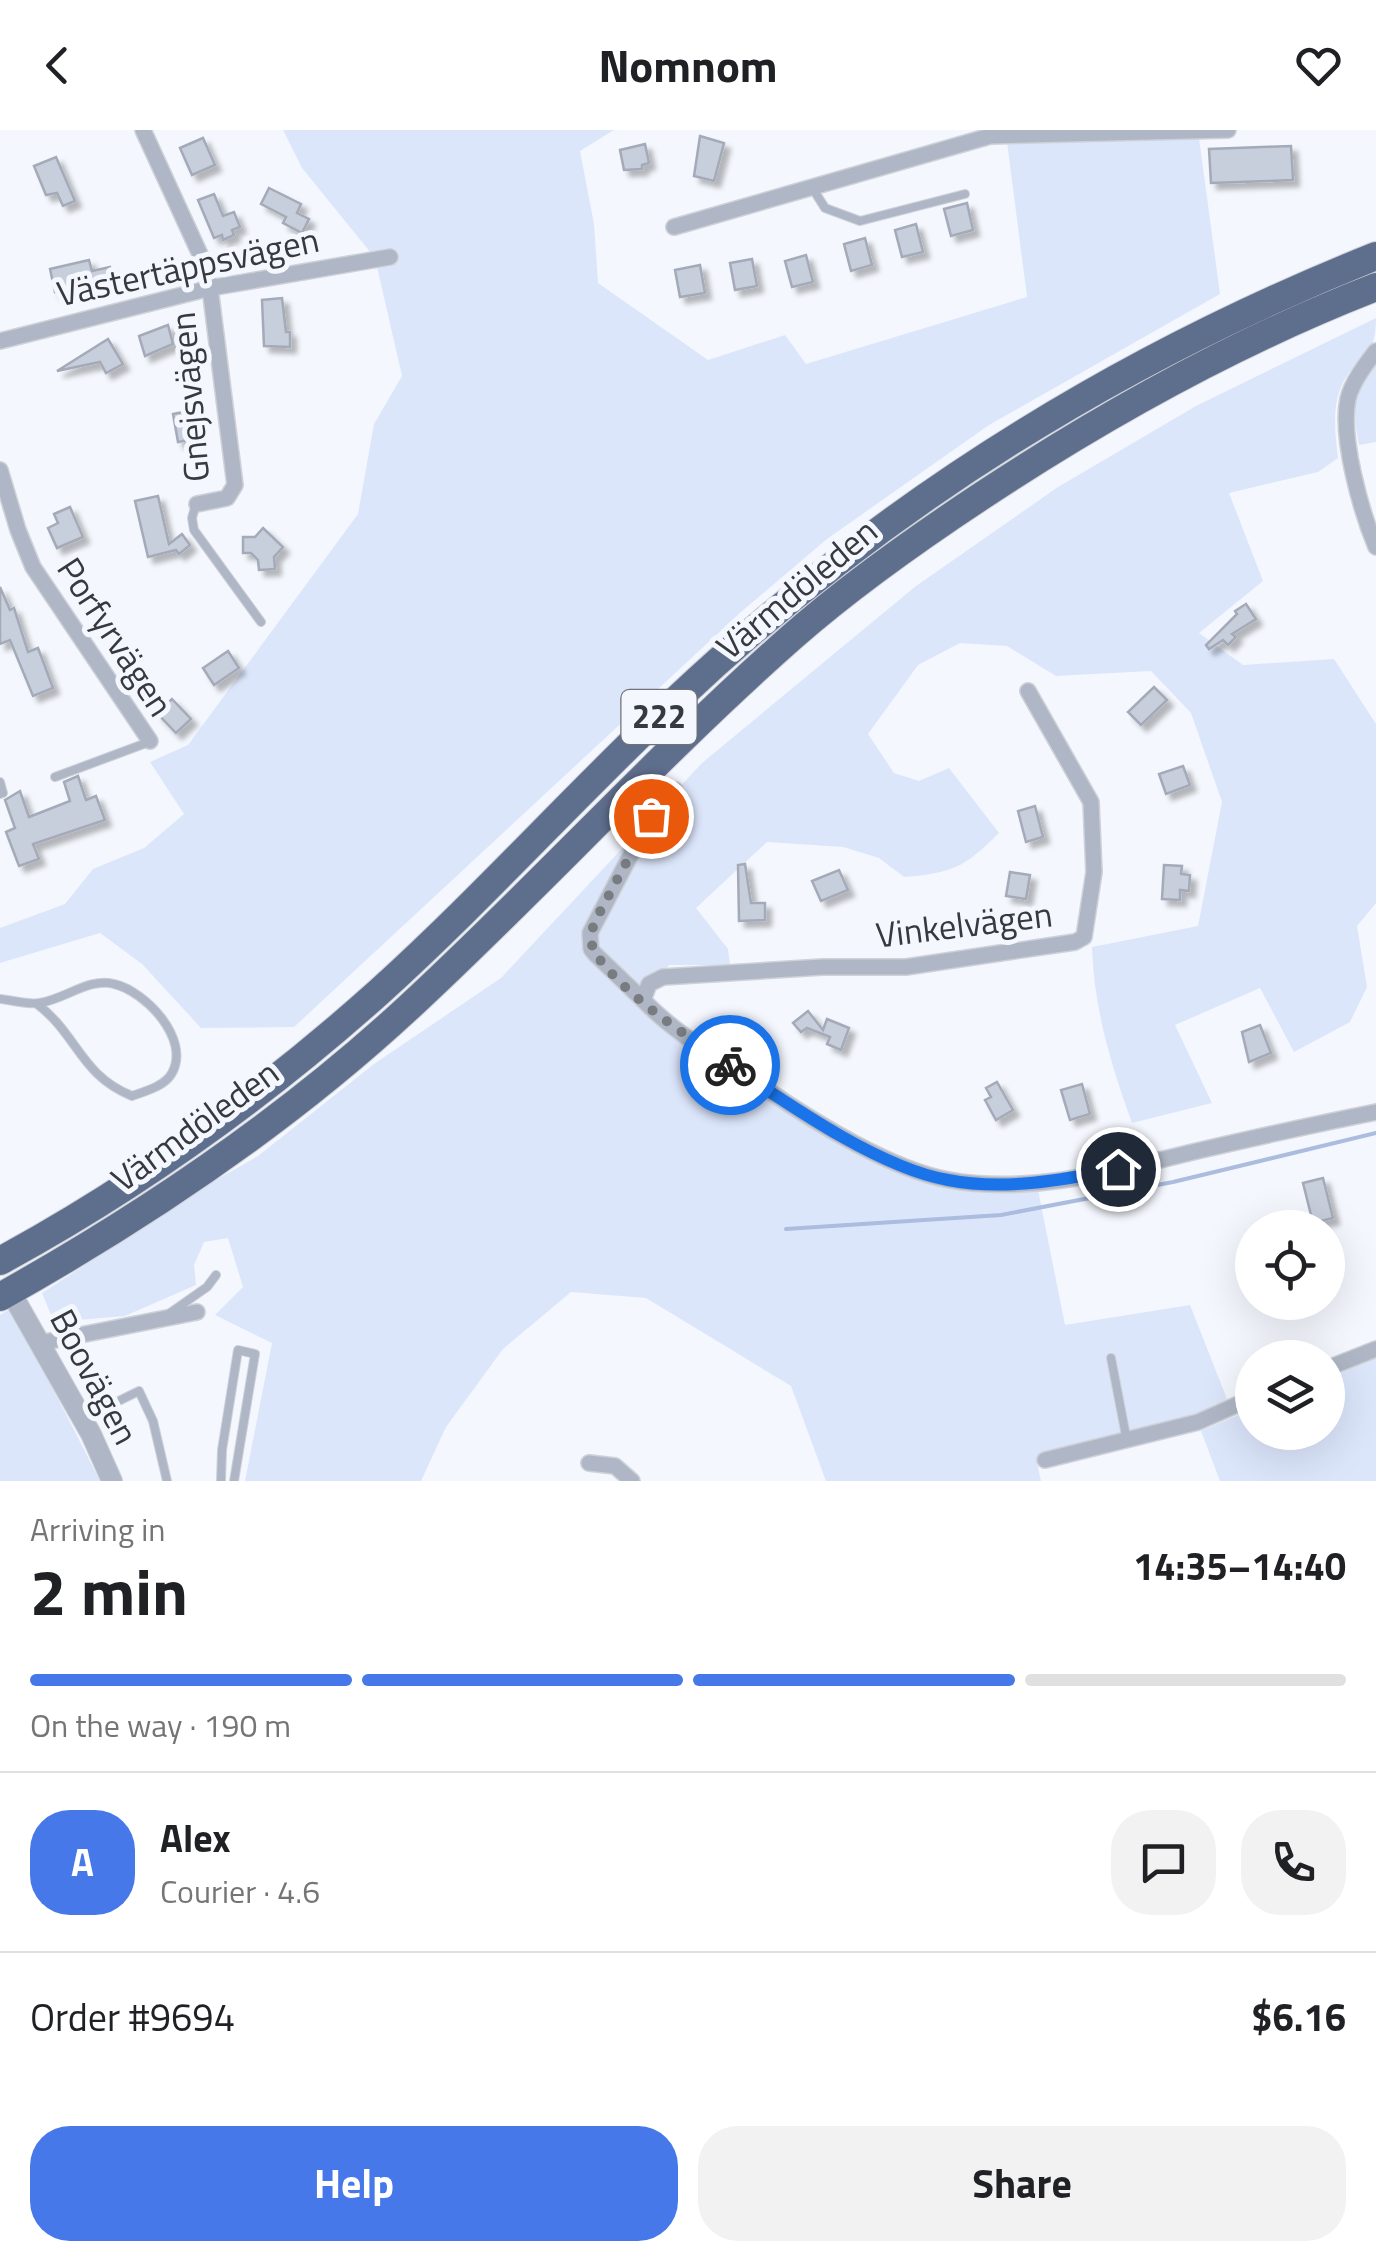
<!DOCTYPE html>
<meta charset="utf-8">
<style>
body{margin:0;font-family:"Titillium Web",sans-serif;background:#f2f2f2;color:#202124;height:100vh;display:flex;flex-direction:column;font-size:38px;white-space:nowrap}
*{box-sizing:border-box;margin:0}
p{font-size:32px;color:#757577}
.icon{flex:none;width:55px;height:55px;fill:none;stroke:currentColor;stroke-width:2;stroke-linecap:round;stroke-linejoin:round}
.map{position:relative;height:1351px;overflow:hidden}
.details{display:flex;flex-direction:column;background:#fff;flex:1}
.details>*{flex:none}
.tools{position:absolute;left:1235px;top:1080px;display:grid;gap:20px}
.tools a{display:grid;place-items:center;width:110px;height:110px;border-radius:50%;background:#fff;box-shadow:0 10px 40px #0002;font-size:50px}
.pin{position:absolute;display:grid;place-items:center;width:85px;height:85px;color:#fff;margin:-42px;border:5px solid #fff;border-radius:50%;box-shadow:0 2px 10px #0007}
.courier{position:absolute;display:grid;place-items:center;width:100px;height:100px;margin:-50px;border:8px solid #1a73e8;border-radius:50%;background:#fff;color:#222;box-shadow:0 2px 12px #0007}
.head em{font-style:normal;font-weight:700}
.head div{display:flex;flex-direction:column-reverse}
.head{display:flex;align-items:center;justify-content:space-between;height:170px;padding:0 30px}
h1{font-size:65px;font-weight:700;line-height:75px}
.bar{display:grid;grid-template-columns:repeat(4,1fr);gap:15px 10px;align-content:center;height:120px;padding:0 30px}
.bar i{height:12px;border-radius:8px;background:#e0e0e0}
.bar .on{background:#4678e9}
.bar p{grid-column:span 4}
.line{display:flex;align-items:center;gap:25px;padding:0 30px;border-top:2px solid #e0e0e0}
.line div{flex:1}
.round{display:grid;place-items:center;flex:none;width:105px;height:105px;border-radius:40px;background:#f2f2f2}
.cta{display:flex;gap:20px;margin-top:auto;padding:20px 30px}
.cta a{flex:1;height:115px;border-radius:40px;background:#4678e9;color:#fff;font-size:40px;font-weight:700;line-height:115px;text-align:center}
.cta a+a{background:#f2f2f2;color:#202124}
header{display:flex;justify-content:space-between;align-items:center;height:130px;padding:0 30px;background:#fff;font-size:45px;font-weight:700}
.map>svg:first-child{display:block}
.green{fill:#dce6fb}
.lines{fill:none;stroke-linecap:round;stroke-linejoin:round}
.stream{stroke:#abbcdf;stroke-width:4}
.building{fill:#c7cedc;stroke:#a4aab8;stroke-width:2.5;filter:url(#shadow)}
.service-casing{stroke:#ced1d7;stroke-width:10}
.minor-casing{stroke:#ced1d7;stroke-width:18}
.tertiary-casing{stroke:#ced1d7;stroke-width:22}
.motorway-casing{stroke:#ced1d7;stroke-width:30}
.service{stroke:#afb7c6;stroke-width:8}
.minor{stroke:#afb7c6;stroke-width:15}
.tertiary{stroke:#afb7c6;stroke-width:20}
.motorway{stroke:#5e6e8d;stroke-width:28}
.done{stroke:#787c81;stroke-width:10;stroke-dasharray:0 18}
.route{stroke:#1a73e8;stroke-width:12}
.labels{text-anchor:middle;stroke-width:10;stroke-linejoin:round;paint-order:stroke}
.shield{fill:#f4f7fd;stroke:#6f7277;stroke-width:2.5}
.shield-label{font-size:32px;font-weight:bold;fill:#36393e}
.street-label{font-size:35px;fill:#36393e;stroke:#f4f7fd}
</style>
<header><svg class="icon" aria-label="back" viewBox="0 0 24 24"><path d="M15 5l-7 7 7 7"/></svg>Nomnom<svg class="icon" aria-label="heart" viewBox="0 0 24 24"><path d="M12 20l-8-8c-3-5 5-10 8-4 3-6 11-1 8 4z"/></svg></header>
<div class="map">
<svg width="1376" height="1351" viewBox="0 0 1376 1351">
<defs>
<filter id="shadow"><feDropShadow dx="6" dy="6" stdDeviation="2.5" flood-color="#0004"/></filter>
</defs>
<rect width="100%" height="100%" fill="#f4f7fd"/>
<g class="green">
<polygon points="283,0 614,0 580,21 594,94 598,153 708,230 785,205 806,234 1027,167 1007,12 1199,8 1220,164 989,295 827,409 741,482 294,897 201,898 142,834 100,803 0,833 0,798 65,774 93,739 144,718 184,684 150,632 188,615 358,384 374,294 402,246 375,128 302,38"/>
<path d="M 1376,188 C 1376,227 1362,220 1345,249 C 1331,273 1335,302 1338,328 L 1318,342 L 1229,363 L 1263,451 L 1199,503 L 1243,535 L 1334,529 L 1376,594 L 1376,773 L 1357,796 L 1367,857 L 1350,892 L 1294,922 L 1260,858 L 1175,895 L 1212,973 L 1132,993 C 1111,935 1094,879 1092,817 L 1198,796 L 1222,672 L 1191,583 L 1151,541 L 1056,546 L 1007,516 L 960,513 L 918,535 L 868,604 L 894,643 L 919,651 L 949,638 L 999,703 C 964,738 952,743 904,747 L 879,728 L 843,717 L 767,712 L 696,778 L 728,819 L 730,835 L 669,835 L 642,881 L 785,979 L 902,1043 L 956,1060 L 1038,1060 L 1065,1195 L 1190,1175 L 1227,1269 L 1187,1288 L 1036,1328 L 1041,1351 L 826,1351 L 791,1256 L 646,1168 L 571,1162 L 503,1219 L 446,1297 L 421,1351 L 245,1351 L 272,1213 L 215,1185 L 243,1157 L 228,1108 L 204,1112 L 194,1135 L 196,1155 L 125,1186 L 54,1192 L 42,1163 L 216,1050 L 258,1026 L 374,934 L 501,848 L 702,633 L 916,456 L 1058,357 L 1196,276 Z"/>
<path d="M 1376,229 L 1376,312 L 1359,315 C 1351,272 1355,267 1376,229 Z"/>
<polygon points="12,1178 100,1351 0,1351 0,1185"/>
<polygon points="1376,1228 1376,1351 1220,1351 1201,1301 1252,1279 1252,1302 1328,1302 1328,1248"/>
</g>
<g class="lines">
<polyline class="stream" points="786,1099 1001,1085 1173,1052 1376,1003"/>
</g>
<g class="building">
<polygon points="700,6 724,13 714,51 694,46"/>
<polygon points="203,8 215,35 192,45 180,18"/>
<polygon points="645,14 649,33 642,35 642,39 624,40 620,20"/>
<polygon points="1291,16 1293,50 1211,53 1209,19"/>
<polygon points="56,27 75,71 63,76 57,63 46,65 34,36"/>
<polygon points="269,58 301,74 297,83 309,89 302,103 283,93 286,87 261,74"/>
<polygon points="214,64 223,86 234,82 240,97 232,100 234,105 223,110 222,105 214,108 198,70"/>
<polygon points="967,73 973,100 951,106 944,79"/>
<polygon points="916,94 923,122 902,127 895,100"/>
<polygon points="865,108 872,135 851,141 844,114"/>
<polygon points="806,125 813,152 792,157 785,131"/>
<polygon points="752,129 757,156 735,160 730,133"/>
<polygon points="89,130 92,141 110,137 114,155 101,158 100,152 55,162 50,139"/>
<polygon points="700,135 705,163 680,167 675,140"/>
<polygon points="282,168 286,202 290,202 290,217 264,216 262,170"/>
<polygon points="168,195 173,214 145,226 139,206"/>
<polygon points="108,209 123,234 106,243 100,232 57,241"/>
<polygon points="193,280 198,308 178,312 173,284"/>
<polygon points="158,366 169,414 182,404 190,415 179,424 176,420 148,427 135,371"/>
<polygon points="70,377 83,407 57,418 48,398 58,393 54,384"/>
<polygon points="263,398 283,417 274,427 275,439 259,440 258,430 251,423 243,423 243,407 255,407"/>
<polygon points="0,457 10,480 14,478 28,522 38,518 53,558 33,566 10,510 0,514"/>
<polygon points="1246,474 1256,489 1232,504 1236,507 1228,515 1223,510 1209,519 1206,515 1237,484 1235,481"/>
<polygon points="228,521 239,538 214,555 203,538"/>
<polygon points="1154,557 1167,570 1141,595 1128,582"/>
<polygon points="172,569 191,589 176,603 157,583"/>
<polygon points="1183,636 1190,655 1166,664 1159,644"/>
<polygon points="78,646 86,670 96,666 105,690 33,714 39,729 19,736 6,702 15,698 5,670 20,661 29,687 70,671 64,652"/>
<polygon points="1035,676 1043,707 1026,712 1018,681"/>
<polygon points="745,734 751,773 765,773 765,790 739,791 738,735"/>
<polygon points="1164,735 1182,736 1181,744 1190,745 1189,761 1180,760 1180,770 1162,769"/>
<polygon points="839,740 848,760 821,771 812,751"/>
<polygon points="1010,742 1030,745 1026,769 1006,766"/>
<polygon points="808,881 823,900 827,889 849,898 841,920 827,914 830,907 807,898 801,902 793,893"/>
<polygon points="1260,895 1271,923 1249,932 1242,902"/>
<polygon points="997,952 1013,980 996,990 985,970 991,967 986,958"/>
<polygon points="1082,954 1090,984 1070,990 1061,960"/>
<polygon points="1323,1048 1333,1088 1313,1093 1303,1053"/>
</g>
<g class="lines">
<defs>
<g id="service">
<polyline points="813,59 825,78 860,91 965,64"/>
<polyline points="196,374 192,388 194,400 261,492"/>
<polyline points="55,647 149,612"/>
<polyline points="0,652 3,663 0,664"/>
<path d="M 0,869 C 12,870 27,875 39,873 C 64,870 89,847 114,854 C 145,861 191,909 172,943 C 165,956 146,961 132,966 C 80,945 78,905 37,874"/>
<polyline points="170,1183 207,1157 216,1145"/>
<polyline points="1111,1228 1127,1311"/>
<polyline points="86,1287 139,1261 153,1291 167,1351"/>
<polyline points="221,1351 222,1320 238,1220 255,1224 234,1351"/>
</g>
<g id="minor">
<polyline points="143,0 204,133 210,158 235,355 227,368 197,374"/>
<polyline points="674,97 990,6 1228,0"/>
<polyline points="0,211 210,158 390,127"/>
<path d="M 1376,221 C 1365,235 1352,252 1348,269 C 1340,308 1361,381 1376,417"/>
<polyline points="0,340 18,400 33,437 150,611"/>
<path d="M 1028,561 L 1091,672 L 1094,742 L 1084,807 L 1075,812 L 906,837 L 823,837 L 663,847 L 649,854 L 643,870 C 677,906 725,932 766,959 C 814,992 892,1040 949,1050 C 1031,1065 1118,1040 1197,1021 C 1257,1007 1316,994 1376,982"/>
<polyline points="643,870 595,824 591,819 590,803 651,686 675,660"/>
<polyline points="40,1213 197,1182"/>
<polyline points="1328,1238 1376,1219"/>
<polyline points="1045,1330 1198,1292 1252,1268"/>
<polyline points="589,1333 615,1336 632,1351"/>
</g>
<polyline id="tertiary" points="18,1175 91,1304 112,1351"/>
<g id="motorway">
<path d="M 0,1131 C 136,1057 264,965 379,862 C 482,769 574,666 674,572 C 878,379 1116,230 1376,126"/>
<path d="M 0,1167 C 143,1087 287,990 408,878 C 539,757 659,624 793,506 C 851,455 915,410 980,367 C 1104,285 1237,211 1376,157"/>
</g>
</defs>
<use href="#service" class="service-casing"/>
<use href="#minor" class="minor-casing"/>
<use href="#tertiary" class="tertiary-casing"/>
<use href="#motorway" class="motorway-casing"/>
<use href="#service" class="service"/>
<use href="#minor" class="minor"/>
<use href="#tertiary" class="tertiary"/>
<use href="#motorway" class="motorway"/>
</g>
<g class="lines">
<path class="done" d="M 651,686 L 593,795 L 592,819 C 624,866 683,903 730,935"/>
<path class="route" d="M 730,935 C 788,974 879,1038 948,1050 C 1004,1061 1063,1050 1118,1039"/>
</g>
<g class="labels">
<rect class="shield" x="621.5" y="560" width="75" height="54" rx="8"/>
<g class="shield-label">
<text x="659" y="598">222</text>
</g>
<g class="street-label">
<text transform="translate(188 137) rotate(-12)" y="12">Västertäppsvägen</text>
<text transform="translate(190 267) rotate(-95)" y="12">Gnejsvägen</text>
<text transform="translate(797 459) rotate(-40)" y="12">Värmdöleden</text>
<text transform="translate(115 507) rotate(57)" y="12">Porfyrvägen</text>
<text transform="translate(964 795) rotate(-7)" y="12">Vinkelvägen</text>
<text transform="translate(195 996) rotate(-36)" y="12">Värmdöleden</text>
<text transform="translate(94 1247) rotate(62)" y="12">Boovägen</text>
</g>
</g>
</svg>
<div class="tools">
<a><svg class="icon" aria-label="locate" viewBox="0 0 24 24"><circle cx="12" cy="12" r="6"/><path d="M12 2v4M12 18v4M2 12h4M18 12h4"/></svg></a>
<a><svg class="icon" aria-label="layers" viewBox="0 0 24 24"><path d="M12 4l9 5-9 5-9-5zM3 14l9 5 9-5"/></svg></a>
</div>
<div class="pin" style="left:651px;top:686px;background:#ea580c"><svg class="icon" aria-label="bag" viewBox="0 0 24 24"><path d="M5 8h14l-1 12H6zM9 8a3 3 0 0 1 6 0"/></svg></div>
<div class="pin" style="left:1118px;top:1039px;background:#1f2937"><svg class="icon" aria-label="home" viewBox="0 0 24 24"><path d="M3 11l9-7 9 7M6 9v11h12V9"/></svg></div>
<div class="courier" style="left:730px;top:935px"><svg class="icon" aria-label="bike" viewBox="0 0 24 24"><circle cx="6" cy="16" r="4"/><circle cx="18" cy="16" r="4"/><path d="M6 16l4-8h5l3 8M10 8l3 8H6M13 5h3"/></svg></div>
</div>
<section class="details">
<div class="head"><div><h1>2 min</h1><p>Arriving in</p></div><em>14:35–14:40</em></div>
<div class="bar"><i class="on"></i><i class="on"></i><i class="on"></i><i></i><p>On the way · 190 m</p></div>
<div class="line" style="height:180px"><b class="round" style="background:#4678e9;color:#fff">A</b><div><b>Alex</b><p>Courier · 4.6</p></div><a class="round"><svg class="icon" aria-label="chat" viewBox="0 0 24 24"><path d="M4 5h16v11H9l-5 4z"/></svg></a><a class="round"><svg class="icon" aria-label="phone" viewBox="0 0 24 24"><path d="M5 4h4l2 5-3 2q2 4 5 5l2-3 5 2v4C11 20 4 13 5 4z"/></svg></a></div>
<div class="line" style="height:130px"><div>Order #9694</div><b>$6.16</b></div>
<div class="cta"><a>Help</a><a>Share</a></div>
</section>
